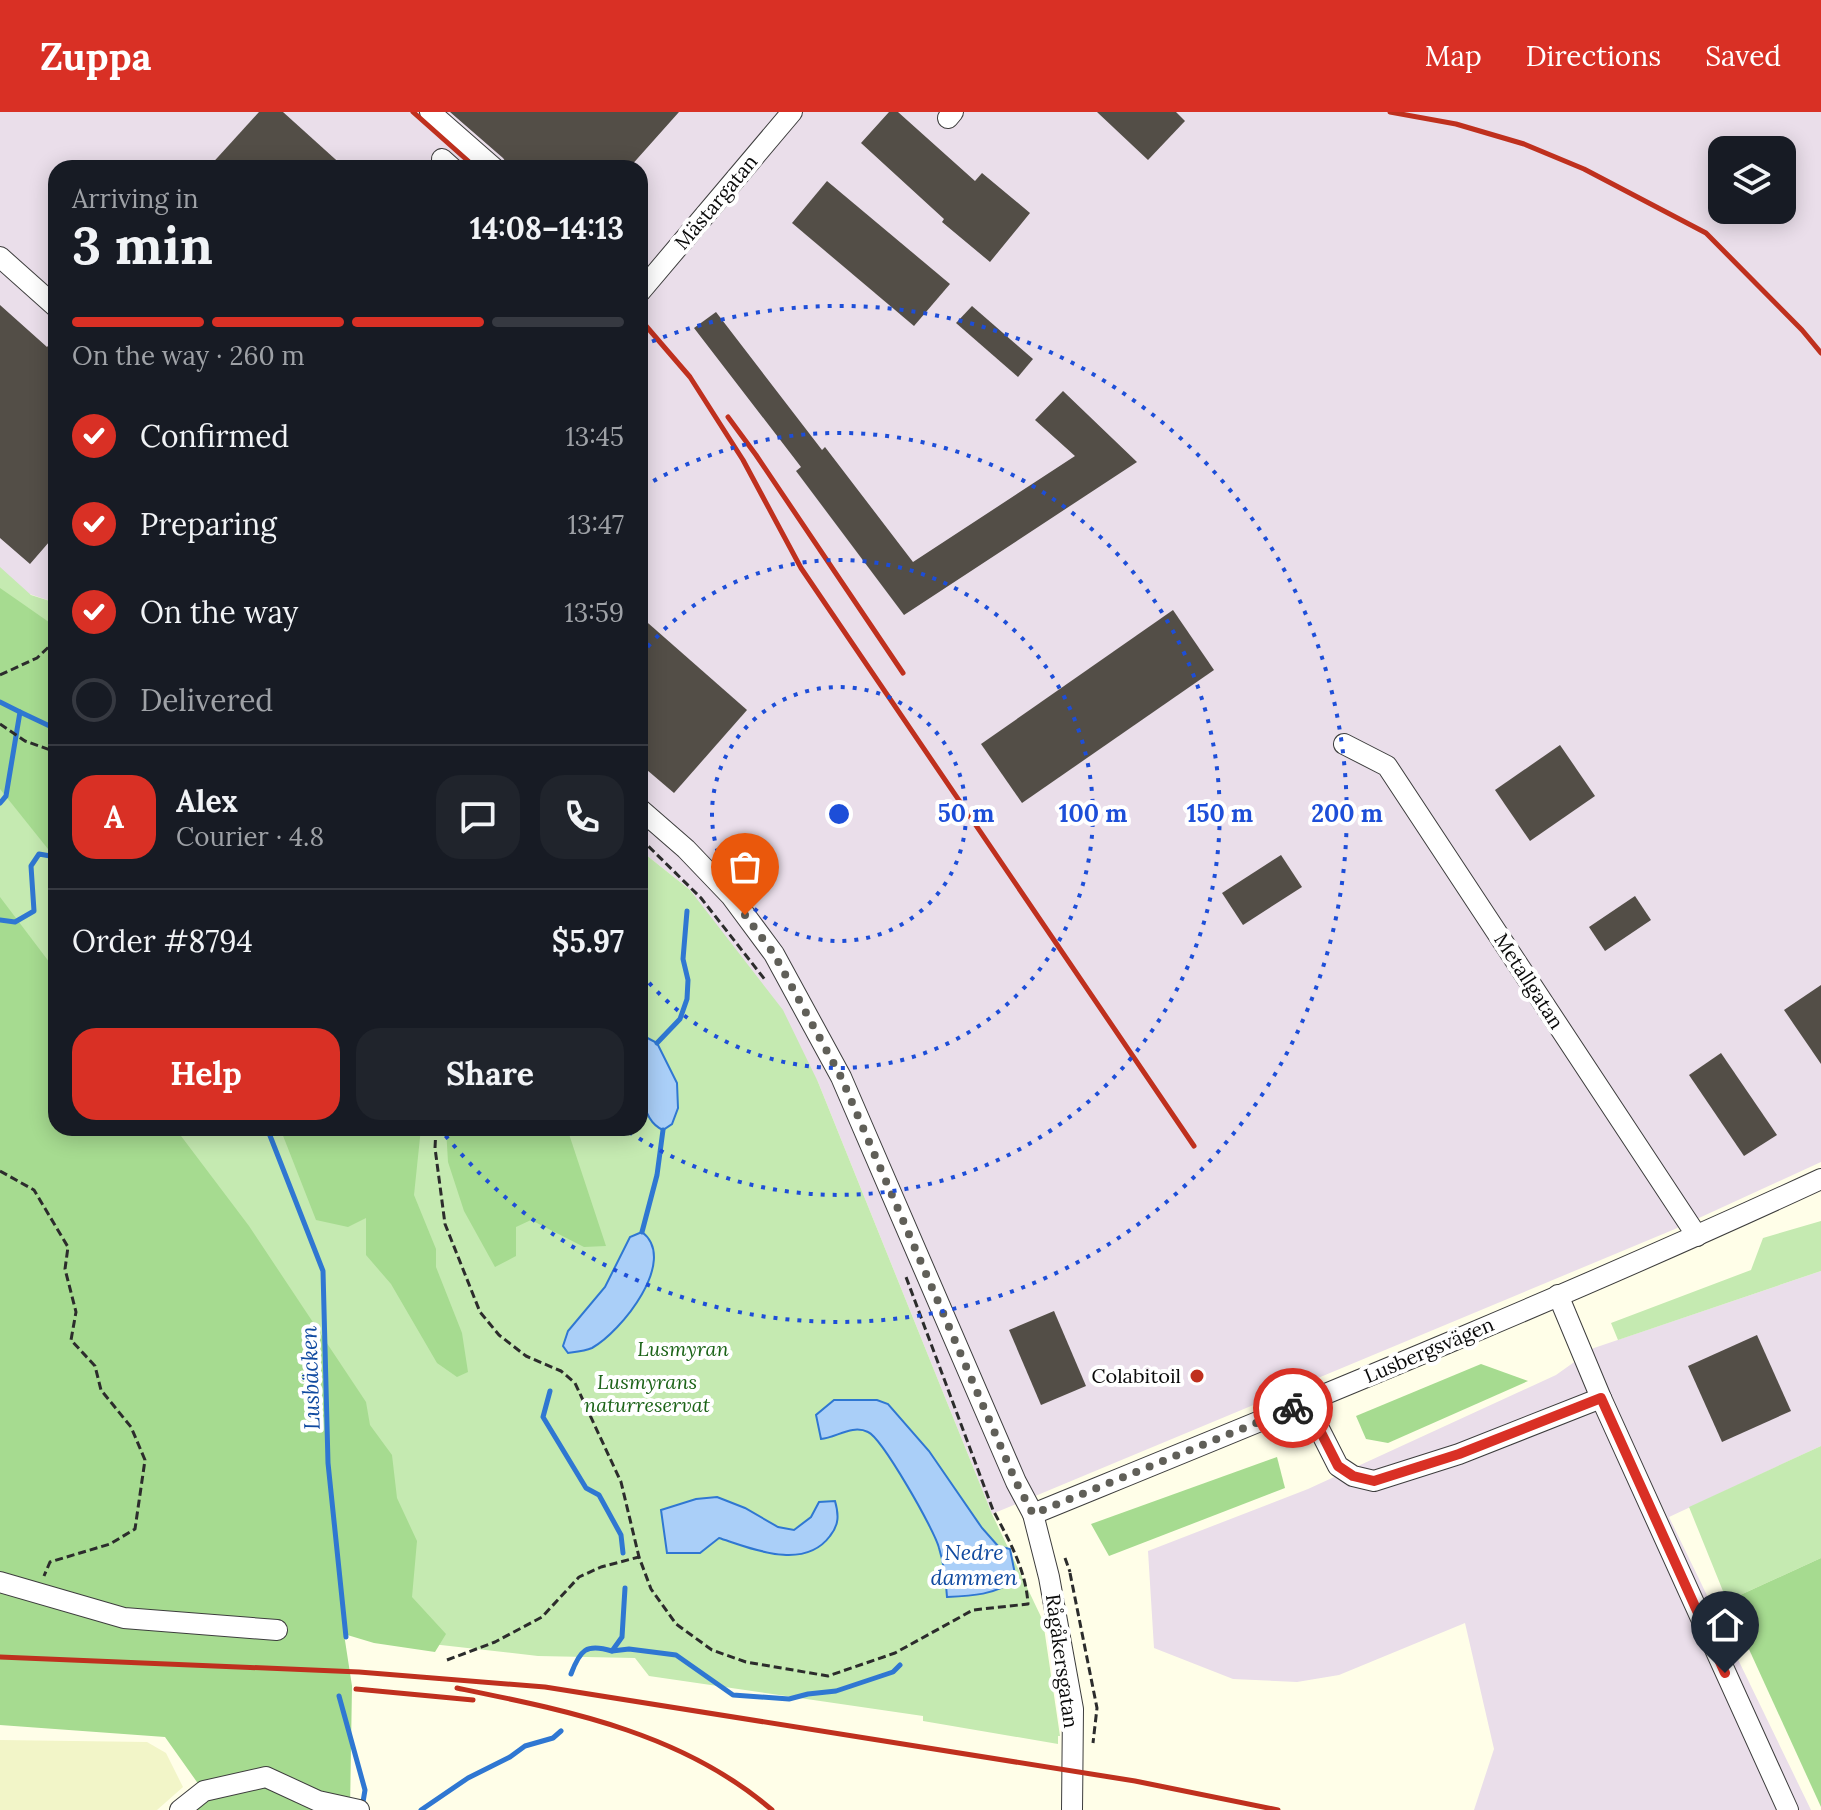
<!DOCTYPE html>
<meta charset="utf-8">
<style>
body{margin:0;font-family:Lora,serif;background:#20242c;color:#f1f3f6;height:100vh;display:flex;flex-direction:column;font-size:30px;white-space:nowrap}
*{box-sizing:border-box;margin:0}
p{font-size:26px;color:#9ea1a6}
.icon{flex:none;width:44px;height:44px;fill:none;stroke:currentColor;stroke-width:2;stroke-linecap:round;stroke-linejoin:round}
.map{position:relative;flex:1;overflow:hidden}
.panel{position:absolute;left:48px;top:48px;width:600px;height:976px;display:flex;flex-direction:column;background:#171b24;border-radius:24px;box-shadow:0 4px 20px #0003}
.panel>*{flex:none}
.buttons{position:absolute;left:1708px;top:24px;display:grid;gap:16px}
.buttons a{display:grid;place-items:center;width:88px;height:88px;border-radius:16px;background:#171b24;box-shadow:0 4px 20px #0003;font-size:40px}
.pin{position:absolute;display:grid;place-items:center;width:68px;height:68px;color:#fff;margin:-82px -34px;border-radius:50% 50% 50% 0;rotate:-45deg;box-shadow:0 0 8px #0007}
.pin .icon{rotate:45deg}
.courier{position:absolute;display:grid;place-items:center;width:80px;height:80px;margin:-40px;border:6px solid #d93025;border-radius:50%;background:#fff;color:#222;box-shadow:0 2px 10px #0007}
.summary em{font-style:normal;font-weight:800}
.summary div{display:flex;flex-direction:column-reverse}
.summary{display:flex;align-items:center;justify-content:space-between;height:136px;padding:0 24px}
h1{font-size:52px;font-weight:800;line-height:60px}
.bar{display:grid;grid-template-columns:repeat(4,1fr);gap:12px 8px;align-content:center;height:96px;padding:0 24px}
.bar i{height:10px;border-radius:6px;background:#363941}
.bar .active{background:#d93025}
.bar p{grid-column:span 4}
.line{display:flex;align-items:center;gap:20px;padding:0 24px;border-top:2px solid #363941}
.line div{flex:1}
.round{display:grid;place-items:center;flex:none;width:84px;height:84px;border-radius:24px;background:#20242c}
ol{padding:0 24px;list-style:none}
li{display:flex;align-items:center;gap:24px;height:88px}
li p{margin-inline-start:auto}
li .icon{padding:8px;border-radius:50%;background:#d93025;color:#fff;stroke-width:4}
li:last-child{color:#9ea1a6}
li i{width:44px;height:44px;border:4px solid #363941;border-radius:50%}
.primary-button{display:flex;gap:16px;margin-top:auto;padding:16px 24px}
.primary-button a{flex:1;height:92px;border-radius:24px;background:#d93025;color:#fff;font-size:32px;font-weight:800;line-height:92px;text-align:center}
.primary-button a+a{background:#20242c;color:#f1f3f6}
header{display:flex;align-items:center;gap:48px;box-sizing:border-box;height:112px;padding:0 40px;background:#d93025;color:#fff}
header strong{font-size:38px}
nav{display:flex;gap:44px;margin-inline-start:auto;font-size:28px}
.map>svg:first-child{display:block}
.industrial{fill:#eadeea;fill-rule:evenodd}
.farmland{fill:#f2f5c8}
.green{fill:#c5eab1}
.forest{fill:#a6db90}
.water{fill:#aacff8;stroke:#2f77d2;stroke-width:2}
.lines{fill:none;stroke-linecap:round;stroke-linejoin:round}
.stream{stroke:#2f77d2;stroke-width:5}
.building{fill:#534e47}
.minor-casing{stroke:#3d3d3d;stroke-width:22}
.path{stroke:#2c2c2c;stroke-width:3;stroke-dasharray:8 4;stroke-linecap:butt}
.minor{stroke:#fff;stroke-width:20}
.rail{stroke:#bf301e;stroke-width:5}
.done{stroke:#605f58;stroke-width:8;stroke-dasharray:0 14.4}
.route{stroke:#d93025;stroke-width:10}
.ring{fill:none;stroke:#1d4ed8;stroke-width:4;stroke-dasharray:4 8}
.poi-dot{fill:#bf301e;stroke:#fff;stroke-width:3}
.labels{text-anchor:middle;stroke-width:8;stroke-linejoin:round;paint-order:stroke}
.street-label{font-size:20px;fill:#0a0a0a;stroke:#fff}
.park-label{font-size:20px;font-style:italic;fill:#1d6419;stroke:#fff}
.poi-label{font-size:20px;fill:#0a0a0a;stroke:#fff;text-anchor:end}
.water-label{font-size:22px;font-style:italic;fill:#104aa0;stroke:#fff}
.centre{fill:#1d4ed8;stroke:#fff;stroke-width:4}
.ring-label{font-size:24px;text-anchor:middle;font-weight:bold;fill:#1d4ed8;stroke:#fff;stroke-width:8;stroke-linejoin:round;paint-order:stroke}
</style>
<header>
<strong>Zuppa</strong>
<nav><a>Map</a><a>Directions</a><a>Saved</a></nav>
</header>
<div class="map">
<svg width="1821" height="1698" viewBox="0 0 1821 1698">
<rect width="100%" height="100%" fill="#fffee8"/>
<g class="industrial">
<path d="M 0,0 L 1821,0 L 1821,1050 L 1675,1117 L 992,1402 L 818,970 L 690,778 L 640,738 L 640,56 L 56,56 L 56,491 L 0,472 ZM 1722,38 L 1782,38 L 1782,98 L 1722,98 Z"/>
<polygon points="1821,1159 1821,1334 1669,1405 1811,1698 1474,1698 1494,1637 1465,1511 1339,1563 1297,1570 1233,1567 1154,1536 1148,1439 1308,1377 1556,1263 1594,1236"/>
</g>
<polygon class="farmland" points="0,1628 147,1630 166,1641 183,1675 157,1698 0,1698"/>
<g class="green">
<polygon points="0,455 31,483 56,491 56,1016 640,1016 640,738 690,778 783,898 818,970 992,1402 1043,1509 1060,1624 1058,1624 1058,1632 923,1609 923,1604 649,1564 635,1546 538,1544 387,1527 0,1387"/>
<polygon points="1821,1109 1821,1159 1618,1228 1611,1211 1751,1158 1763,1126"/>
<polygon points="1821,1334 1821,1446 1727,1489 1689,1395"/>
</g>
<g class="forest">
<polygon points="0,476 56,515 56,747 0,677"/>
<polygon points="0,785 56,859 56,1016 175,1016 249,1114 366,1290 370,1313 392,1343 397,1386 417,1429 412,1485 446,1522 435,1540 374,1531 344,1522 352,1574 350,1698 195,1698 209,1687 165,1625 0,1613"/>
<polygon points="280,1016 421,1016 414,1083 436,1137 436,1155 462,1221 468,1260 457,1265 437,1251 391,1172 366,1143 366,1106 348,1115 316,1108"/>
<polygon points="446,1016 567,1016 606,1134 584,1135 531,1108 516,1115 516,1144 495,1155 464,1099 448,1050"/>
<polygon points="1481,1252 1528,1269 1388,1331 1366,1327 1356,1304"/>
<polygon points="1277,1345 1285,1376 1109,1444 1091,1412"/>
<polygon points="1821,1446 1821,1695 1727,1489"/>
</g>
<g class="water">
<path d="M 640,922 L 657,931 L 677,971 L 678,996 L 672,1012 L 663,1018 C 634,1006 640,948 640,922 Z"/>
<path d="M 642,1120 C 679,1148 621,1220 592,1236 C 585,1239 575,1240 568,1241 L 563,1234 L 568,1219 L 605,1175 L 630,1125 Z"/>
<path d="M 834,1288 L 877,1288 L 888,1292 L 929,1339 L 982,1416 L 998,1434 L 1010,1437 L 1016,1467 C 996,1483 971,1484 947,1485 C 946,1469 944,1452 939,1436 C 935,1419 882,1326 868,1320 C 852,1312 836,1326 821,1327 L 816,1303 Z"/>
<path d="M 717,1385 L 745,1396 L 778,1415 L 794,1418 L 811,1405 L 819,1390 L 835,1389 C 839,1403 839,1413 830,1424 C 804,1459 753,1437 719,1426 L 700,1441 L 667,1441 L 661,1398 L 696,1387 Z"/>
</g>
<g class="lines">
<g class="stream">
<polyline points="0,590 20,600 6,684 0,691"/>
<polyline points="20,600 56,617"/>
<polyline points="722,749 737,739"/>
<polyline points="0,808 15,810 34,799 31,754 39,742 56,745"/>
<polyline points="657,931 680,907 687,887 688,868 683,847 687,799"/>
<polyline points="267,1016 323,1159 328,1351 346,1525"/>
<polyline points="642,1120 657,1063 663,1018"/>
<polyline points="550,1279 543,1305 586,1376 599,1383 621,1423 623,1441"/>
<polyline points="612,1539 629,1537 676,1543 733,1583 789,1587 808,1582 836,1579 893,1560 900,1553"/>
<path d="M 571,1562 C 580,1538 586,1531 612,1539 L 622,1525 L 625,1476"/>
<polyline points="339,1584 365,1678 362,1696"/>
<polyline points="421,1698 468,1666 510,1645 525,1634 553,1626 561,1619"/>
</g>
</g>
<g class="building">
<polygon points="259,0 283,0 345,56 208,56"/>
<polygon points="450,0 679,0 629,56 510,56 503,46"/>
<polygon points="889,0 898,0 975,69 982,61 1030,101 990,150 942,110 944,107 861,31"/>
<polygon points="1097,0 1176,0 1185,9 1148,48"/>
<polygon points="827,69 950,172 914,214 792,111"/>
<polygon points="0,193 47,235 56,225 56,422 30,452 0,426"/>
<polygon points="972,194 1033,247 1018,265 956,211"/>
<polygon points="716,200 822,338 825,335 913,450 1075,344 1035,308 1063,279 1137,350 904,503 796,359 801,355 694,216"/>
<polygon points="1173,498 1214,558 1022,691 981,632"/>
<polygon points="640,504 747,598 674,681 640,652"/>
<polygon points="1560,633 1595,684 1530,729 1495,678"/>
<polygon points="1281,743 1302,775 1243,813 1222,781"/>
<polygon points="1635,784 1651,808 1605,839 1589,815"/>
<polygon points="1821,873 1821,952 1784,898"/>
<polygon points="1721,941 1777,1023 1744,1044 1689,963"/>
<polygon points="1054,1199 1086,1274 1041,1293 1009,1218"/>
<polygon points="1757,1223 1791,1299 1722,1330 1688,1254"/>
</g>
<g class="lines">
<defs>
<g id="minor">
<polyline points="430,0 494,56"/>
<polyline points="948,6 953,0"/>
<polyline points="442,47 452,56"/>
<polyline points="0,145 56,195"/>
<polyline points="640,180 792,0"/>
<polyline points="1344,632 1387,654 1697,1124"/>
<polyline points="640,697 686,737 731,784 774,842 841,965 1016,1370 1033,1402 1049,1465 1073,1597 1072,1698"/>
<polyline points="1558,1183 1601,1286 1788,1698"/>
<polyline points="1306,1291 1338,1354 1353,1364 1374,1369 1459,1342 1601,1286"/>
<path d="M 1033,1402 C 1297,1294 1562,1187 1821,1067"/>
<polyline points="0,1470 124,1506 277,1518"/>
<polyline points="180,1698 204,1679 266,1665 318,1689 359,1698"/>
</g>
</defs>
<use href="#minor" class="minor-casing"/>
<g class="path">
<polyline points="0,563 37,546 56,528"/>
<polyline points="0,612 25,629 56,640"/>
<polyline points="640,726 701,786 766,869"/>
<path d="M 436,1016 L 435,1036 L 445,1112 L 480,1200 L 499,1223 L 526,1244 L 561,1259 L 575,1271 L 621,1370 L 639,1445 L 651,1477 L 676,1512 L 712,1538 L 746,1550 L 828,1564 L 895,1541 L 973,1498 L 1028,1492 C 1026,1458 1009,1428 993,1398 L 906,1165"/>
<polyline points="0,1059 34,1078 68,1135 65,1157 76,1200 71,1228 95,1254 101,1278 131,1315 145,1348 135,1417 110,1432 50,1450 44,1464"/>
<polyline points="1065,1446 1070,1460"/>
<polyline points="1070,1461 1097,1596 1093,1631"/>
<polyline points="447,1548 495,1530 542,1505 579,1465 601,1455 639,1445"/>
</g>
<use href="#minor" class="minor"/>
<g class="rail">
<polyline points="413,0 476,56"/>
<polyline points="1390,0 1456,12 1524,32 1584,57 1706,121 1802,218 1821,241"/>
<polyline points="640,207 690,265 743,348 801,456 1194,1034"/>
<polyline points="728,305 756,343 903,561"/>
<polyline points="0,1545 359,1560 545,1575 1135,1669 1278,1698"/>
<path d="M 457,1576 C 569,1599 683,1621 772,1698"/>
<polyline points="356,1577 473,1588"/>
</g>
</g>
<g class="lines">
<polyline class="done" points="745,803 774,842 841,965 1016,1370 1033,1402 1293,1296"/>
<polyline class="route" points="1293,1296 1306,1291 1338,1354 1353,1364 1374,1369 1459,1342 1601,1286 1725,1561"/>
</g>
<g class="ring">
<circle cx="839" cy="702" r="127"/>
<path d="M640 544A254 254 0 1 1 640 860"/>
<path d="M643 375A381 381 0 1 1 626 1018"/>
<path d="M641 234A508 508 0 1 1 441 1018"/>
</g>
<circle class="poi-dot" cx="1197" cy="1264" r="8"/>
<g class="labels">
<g class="street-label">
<text transform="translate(716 90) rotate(-50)" y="7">Mästargatan</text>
<text transform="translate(1529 869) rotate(57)" y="7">Metallgatan</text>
<text transform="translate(1429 1238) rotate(-23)" y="7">Lusbergsvägen</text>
<text transform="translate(1062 1549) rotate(82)" y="7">Rågåkersgatan</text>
</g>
<g class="park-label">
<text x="683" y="1244">Lusmyran</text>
<text x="647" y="1277">Lusmyrans<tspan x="647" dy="23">naturreservat</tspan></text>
</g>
<g class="poi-label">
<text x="1181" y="1271">Colabitoil</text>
</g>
<g class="water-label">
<text transform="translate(310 1266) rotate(-92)" y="8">Lusbäcken</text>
<text x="974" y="1448">Nedre<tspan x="974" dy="25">dammen</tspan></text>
</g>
</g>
<circle cx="839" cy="702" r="12" class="centre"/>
<g class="ring-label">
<text x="966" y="710">50 m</text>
<text x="1093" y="710">100 m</text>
<text x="1220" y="710">150 m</text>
<text x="1347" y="710">200 m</text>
</g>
</svg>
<div class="buttons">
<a><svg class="icon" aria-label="layers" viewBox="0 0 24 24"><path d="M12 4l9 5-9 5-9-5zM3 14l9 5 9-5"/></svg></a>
</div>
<div class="pin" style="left:745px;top:803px;background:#ea580c"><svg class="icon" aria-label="bag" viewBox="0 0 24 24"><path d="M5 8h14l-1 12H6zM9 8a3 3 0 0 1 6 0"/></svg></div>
<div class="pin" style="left:1725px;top:1561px;background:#1f2937"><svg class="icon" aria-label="home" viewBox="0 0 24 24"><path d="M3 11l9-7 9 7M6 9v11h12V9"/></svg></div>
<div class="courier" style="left:1293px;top:1296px"><svg class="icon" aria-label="bike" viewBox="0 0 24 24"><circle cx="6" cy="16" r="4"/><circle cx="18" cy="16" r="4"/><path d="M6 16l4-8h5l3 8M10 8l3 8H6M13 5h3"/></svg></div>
<section class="panel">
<div class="summary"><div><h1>3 min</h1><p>Arriving in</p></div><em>14:08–14:13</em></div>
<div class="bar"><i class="active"></i><i class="active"></i><i class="active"></i><i></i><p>On the way · 260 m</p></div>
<ol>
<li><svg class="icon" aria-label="check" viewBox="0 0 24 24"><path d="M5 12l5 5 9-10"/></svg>Confirmed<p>13:45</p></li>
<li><svg class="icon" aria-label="check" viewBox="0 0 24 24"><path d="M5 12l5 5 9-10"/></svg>Preparing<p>13:47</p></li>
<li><svg class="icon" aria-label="check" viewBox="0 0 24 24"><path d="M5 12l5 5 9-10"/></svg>On the way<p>13:59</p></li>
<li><i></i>Delivered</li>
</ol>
<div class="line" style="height:144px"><b class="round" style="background:#d93025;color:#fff">A</b><div><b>Alex</b><p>Courier · 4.8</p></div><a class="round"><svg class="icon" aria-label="chat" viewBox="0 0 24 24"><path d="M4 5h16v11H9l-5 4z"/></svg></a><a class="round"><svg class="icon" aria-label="phone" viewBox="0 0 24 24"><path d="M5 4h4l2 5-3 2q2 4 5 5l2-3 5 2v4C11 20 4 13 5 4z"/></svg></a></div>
<div class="line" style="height:104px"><div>Order #8794</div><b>$5.97</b></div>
<div class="primary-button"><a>Help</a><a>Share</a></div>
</section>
</div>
